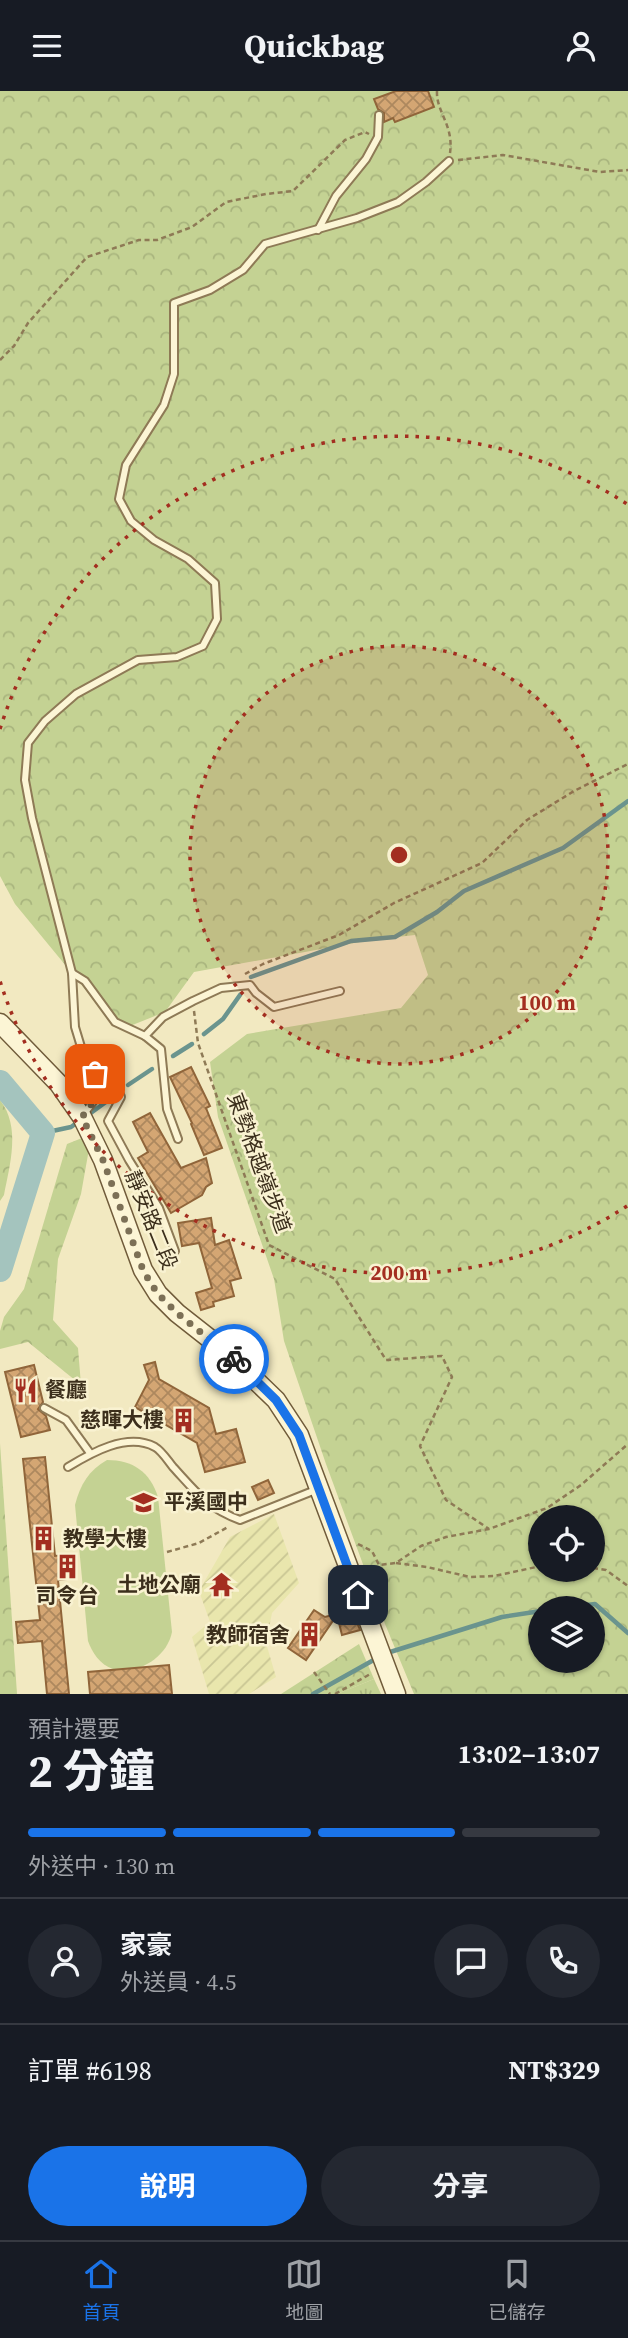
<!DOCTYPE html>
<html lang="zh-TW">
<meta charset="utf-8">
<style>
body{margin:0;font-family:"Source Serif 4","Noto Sans TC",serif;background:#242831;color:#f1f3f6;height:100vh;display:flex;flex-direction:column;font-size:26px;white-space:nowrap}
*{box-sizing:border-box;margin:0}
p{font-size:23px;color:#9ea1a6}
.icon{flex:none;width:38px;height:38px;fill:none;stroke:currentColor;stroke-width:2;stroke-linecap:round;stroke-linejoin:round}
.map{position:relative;height:1603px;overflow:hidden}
.details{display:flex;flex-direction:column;background:#171b24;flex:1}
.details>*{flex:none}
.tools{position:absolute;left:528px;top:1414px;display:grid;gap:14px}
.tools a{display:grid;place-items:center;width:77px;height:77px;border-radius:50%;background:#171b24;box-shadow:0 2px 5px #0004;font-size:35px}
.pin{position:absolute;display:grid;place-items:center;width:60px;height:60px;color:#fff;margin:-30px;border-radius:14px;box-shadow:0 4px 10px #0006}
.courier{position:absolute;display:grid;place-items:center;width:70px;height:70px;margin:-35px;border:5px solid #1a73e8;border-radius:50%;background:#fff;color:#222;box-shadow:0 2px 9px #0007}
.summary em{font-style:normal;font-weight:700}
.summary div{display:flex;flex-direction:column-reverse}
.summary{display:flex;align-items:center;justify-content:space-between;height:119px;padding:0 28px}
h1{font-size:46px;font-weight:700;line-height:52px}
.bar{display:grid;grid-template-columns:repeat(4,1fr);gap:10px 7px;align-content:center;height:84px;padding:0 28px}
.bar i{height:9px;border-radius:5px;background:#363941}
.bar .selected{background:#1a73e8}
.bar p{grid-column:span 4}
.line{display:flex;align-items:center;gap:18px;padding:0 28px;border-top:2px solid #363941}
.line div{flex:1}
.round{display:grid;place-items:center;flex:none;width:74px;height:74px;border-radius:37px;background:#242831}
.button{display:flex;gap:14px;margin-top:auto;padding:14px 28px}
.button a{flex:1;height:80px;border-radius:42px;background:#1a73e8;color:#fff;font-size:28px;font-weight:700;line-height:80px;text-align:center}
.button a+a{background:#242831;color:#f1f3f6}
header{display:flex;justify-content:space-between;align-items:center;height:91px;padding:0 28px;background:#171b24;font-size:32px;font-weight:700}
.tab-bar{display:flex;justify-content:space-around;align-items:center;height:98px;border-top:2px solid #363941;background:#171b24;font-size:19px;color:#9ea1a6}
.tab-bar a{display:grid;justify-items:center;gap:4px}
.tab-bar .selected{color:#1a73e8}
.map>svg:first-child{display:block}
.farmland{fill:url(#farmland-furrows)}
.grass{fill:url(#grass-tufts)}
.forest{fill:url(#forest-crowns);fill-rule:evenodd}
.garden{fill:#c4d293}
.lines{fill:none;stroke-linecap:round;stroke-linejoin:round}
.stream{stroke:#6a948e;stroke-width:4.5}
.river{stroke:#a4c4be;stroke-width:24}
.building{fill:url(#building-cross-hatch);stroke:#90653a;stroke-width:2}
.service-casing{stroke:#8e7a56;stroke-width:10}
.secondary-casing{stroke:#705b3a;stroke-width:21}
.path{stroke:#8e7a56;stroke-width:2.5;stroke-dasharray:5 3.5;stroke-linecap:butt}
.service{stroke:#fcf5d5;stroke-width:6}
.secondary{stroke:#fcf5d5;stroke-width:18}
.done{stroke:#7c7056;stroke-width:7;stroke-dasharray:0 12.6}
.route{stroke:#1a73e8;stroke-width:9}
.ring{fill:none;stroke:#a32e20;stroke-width:3.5;stroke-dasharray:3.5 7}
.labels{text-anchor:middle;stroke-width:5;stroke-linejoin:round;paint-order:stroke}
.street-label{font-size:21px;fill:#3c2f1c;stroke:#f9f2d1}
.poi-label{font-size:21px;font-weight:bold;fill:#3c2f1c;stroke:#f9f2d1;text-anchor:start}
.centre{fill:#a32e20;stroke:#f9f2d1;stroke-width:3.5}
.ring-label{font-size:21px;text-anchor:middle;font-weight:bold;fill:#a32e20;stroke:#f9f2d1;stroke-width:5;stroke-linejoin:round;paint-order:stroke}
</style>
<header><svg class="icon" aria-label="menu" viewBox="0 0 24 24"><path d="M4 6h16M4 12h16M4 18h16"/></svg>Quickbag<svg class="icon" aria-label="person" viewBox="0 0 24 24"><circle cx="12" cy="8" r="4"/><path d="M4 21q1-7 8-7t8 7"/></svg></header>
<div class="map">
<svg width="628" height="1603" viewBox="0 0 628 1603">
<defs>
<pattern id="farmland-furrows" width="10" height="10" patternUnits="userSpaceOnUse" patternTransform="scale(1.75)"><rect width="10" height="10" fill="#e9e6ad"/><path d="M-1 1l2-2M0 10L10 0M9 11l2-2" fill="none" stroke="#c9c694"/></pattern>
<pattern id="grass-tufts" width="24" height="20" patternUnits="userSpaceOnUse" patternTransform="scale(1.75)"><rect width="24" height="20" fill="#c4d293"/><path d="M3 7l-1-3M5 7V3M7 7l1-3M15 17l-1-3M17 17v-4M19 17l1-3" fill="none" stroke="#a9b57e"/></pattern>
<pattern id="forest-crowns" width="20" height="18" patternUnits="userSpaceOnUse" patternTransform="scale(1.75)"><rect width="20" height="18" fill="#c4d293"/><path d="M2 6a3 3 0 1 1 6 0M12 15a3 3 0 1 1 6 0" fill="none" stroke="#a9b57e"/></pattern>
<pattern id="building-cross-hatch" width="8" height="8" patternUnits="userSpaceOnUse" patternTransform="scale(1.75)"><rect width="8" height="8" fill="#d4a673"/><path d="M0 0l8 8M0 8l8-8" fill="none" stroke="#ad885e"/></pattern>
</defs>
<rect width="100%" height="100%" fill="#f2e9c1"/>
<polygon class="farmland" points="274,1423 299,1492 272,1522 266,1552 276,1586 249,1603 209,1603 192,1546 210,1531 199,1500 230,1446"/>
<polygon class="grass" points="374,1588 381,1603 337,1603"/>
<g class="forest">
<path d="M 0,0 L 628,0 L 628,1603 L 414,1603 L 385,1533 L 326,1373 L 284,1250 L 274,1188 L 218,1026 L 210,971 L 247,943 L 401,917 L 428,884 L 415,844 L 371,849 L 194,881 L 165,921 L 130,935 L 99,915 L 15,813 L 0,785 ZM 541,1426 L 593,1426 L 593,1479 L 541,1479 ZM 541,1517 L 593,1517 L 593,1570 L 541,1570 Z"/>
<path d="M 0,1009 C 21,1036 10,1073 4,1104 L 0,1110 Z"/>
<polygon points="82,1047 89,1058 81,1103 58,1168 53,1229 78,1257 81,1294 28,1251 0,1258 0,1240 4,1226 24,1198 67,1053"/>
<polygon points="0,1352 17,1603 0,1603"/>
<polygon points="359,1553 374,1588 337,1603 281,1603"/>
</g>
<path class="garden" d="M 107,1369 C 133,1369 150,1381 158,1406 L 172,1541 C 167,1566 139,1584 113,1578 C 100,1574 92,1561 88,1550 L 75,1414 C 80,1394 89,1379 107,1369 Z"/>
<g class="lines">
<g class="stream">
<polyline points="251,886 351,850 395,846 437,821 464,800 563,757 628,710"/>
<polyline points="204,943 223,928 240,904"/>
<polyline points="173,965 192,953"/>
<polyline points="128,994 152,978"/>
<polyline points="88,1024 110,1008"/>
<polyline points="43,1042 71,1036 78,1031"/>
<polyline points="565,1517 595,1513 628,1542"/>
<polyline points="387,1562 502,1526 541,1520"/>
<polyline points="313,1603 379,1566"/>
</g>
<polyline class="river" points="0,991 43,1042 0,1179"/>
</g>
<g class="building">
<polygon points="396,0 428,0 434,16 395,31 393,27 384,31 384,22 378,18 374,8"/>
<polygon points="191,976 210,1015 206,1017 222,1057 204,1064 191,1033 192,1032 170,986"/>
<polygon points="150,1022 181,1077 206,1067 212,1092 206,1096 202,1104 171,1122 138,1067 148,1061 133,1031"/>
<polygon points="211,1127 215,1154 229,1149 241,1187 230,1190 234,1205 213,1211 214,1215 201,1219 196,1202 212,1197 199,1152 182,1155 178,1132"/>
<polygon points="155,1271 159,1288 209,1317 216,1343 236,1338 245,1371 205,1381 197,1352 135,1316 149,1289 144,1274"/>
<polygon points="34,1274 43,1311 38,1318 46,1325 50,1339 21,1346 5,1281"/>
<polygon points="45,1366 55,1465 72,1463 75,1487 58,1489 69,1603 47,1603 42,1550 18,1552 16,1531 40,1529 23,1368"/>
<polygon points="268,1389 274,1402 258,1409 252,1396"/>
<polygon points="314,1519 325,1526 352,1519 360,1539 342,1544 337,1524 306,1569 288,1557"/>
<polygon points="169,1574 172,1603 90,1603 88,1581"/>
</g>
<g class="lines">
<defs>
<g id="service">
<polyline points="318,139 336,105 366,68 378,46 379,24"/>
<polyline points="72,882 85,890 115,931 145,945 161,958 167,1018 178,1048"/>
<polyline points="145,945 163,926 193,910 221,897 250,894 256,902 274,916 340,900"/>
<polyline points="104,996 116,994 121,1006 108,1030 129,1069 159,1117 175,1160"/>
<polyline points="84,1023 104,996 85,969 75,936 72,882 32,727 25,689 28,652 45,630 76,603 138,569 177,566 203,555 217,528 215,492 188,468 154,449 131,430 119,408 126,374 164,314 174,283 174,212 210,199 243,179 265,153 357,127 398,111 426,91 449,70"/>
<polyline points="44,1317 66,1329 90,1362"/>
<path d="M 68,1376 C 91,1362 127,1341 155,1356 C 162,1360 168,1370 173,1376 C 196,1401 207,1417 240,1429 L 318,1398"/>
</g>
<polyline id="secondary" points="0,932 59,993 82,1026 103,1069 143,1179 158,1203 177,1222 224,1259 276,1309 299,1344 396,1603"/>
</defs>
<use href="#service" class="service-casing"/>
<use href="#secondary" class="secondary-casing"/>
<g class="path">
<path d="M 437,0 C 436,21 454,34 450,62"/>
<polyline points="458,69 503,64 600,81 628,79"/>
<polyline points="0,269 14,255 28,232 87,166 139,149 157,149 192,136 226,111 266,103 293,100 345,49 365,41 369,43"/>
<polyline points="245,883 263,873 339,844 394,812 482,772 527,729 574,700 628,673"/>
<polyline points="194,920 198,952 269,1154 335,1188 386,1269 442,1265 452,1286 420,1355 446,1409 489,1438"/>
<polyline points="358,1453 372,1460 379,1474 396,1472 421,1455 446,1446 489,1438 547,1417 581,1394 628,1353"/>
<polyline points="167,1461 199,1452 228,1436"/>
<polyline points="396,1472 427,1476 470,1486 494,1485 541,1475"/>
<polyline points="593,1477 606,1479 628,1495"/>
<polyline points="314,1581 330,1603"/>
<polyline points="335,1603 372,1582"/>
</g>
<use href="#service" class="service"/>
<use href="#secondary" class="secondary"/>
</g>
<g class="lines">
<polyline class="done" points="95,983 104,996 82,1026 103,1069 143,1179 150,1191 158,1203 177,1222 234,1268"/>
<polyline class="route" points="234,1268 276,1309 299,1344 358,1504"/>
</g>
<circle cx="399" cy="764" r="209" fill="#a32e20" fill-opacity=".12"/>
<g class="ring">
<circle cx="399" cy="764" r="209"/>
<path d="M627 1115A418 418 0 0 1 0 890M0 638A418 418 0 0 1 627 413"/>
</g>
<defs>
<symbol id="restaurant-bare" viewBox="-9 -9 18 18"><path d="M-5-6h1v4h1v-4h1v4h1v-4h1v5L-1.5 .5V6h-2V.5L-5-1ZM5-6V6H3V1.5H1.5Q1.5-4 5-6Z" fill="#a32e20" stroke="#f9f2d1" stroke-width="2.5" paint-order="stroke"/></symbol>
<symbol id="building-bare" viewBox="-9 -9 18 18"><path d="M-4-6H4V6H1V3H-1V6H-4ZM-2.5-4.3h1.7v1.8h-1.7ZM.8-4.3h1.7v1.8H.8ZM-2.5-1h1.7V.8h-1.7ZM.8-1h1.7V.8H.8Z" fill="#a32e20" stroke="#f9f2d1" stroke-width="2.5" paint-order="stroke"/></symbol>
<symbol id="school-bare" viewBox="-9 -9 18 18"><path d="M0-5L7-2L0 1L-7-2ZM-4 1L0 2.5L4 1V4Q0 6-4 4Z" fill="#a32e20" stroke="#f9f2d1" stroke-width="2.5" paint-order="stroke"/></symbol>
<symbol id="temple-bare" viewBox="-9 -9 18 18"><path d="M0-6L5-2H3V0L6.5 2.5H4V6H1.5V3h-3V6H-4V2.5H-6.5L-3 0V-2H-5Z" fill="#a32e20" stroke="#f9f2d1" stroke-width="2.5" paint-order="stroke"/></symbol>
</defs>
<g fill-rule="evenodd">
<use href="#restaurant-bare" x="8" y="1282" width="35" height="35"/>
<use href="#building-bare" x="166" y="1312" width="35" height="35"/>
<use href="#school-bare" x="126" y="1394" width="35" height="35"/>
<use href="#building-bare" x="26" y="1430" width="35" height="35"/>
<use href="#building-bare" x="50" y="1458" width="35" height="35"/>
<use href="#temple-bare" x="204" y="1476" width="35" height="35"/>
<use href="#building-bare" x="292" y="1526" width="35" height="35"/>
</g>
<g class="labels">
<g class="street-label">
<text transform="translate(259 1072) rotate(70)" y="7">東勢格越嶺步道</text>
<text transform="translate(151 1129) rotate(68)" y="7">靜安路二段</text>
</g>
<g class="poi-label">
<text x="45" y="1306">餐廳</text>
<text x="164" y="1336" text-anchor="end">慈暉大樓</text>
<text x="164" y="1418">平溪國中</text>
<text x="63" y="1455">教學大樓</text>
<text x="201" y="1501" text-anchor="end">土地公廟</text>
<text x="67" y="1512" text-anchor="middle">司令台</text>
<text x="290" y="1551" text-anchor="end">教師宿舍</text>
</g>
</g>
<circle cx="399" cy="764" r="10" class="centre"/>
<g class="ring-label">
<text x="547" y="919">100 m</text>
<text x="399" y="1189">200 m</text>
</g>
</svg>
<div class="tools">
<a><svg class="icon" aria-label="locate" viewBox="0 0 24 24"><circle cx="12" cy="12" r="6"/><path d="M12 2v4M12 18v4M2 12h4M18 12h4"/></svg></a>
<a><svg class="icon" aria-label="layers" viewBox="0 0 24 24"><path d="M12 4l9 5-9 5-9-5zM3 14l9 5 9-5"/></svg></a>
</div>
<div class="pin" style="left:95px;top:983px;background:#ea580c"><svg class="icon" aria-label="bag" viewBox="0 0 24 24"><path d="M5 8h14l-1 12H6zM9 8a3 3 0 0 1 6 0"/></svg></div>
<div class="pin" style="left:358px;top:1504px;background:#1f2937"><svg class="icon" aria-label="home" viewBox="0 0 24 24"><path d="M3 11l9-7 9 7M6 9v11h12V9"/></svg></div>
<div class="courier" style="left:234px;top:1268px"><svg class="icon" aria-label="bike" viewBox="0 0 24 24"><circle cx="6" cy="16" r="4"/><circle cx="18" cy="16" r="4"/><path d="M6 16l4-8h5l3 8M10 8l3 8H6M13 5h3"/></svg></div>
</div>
<section class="details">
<div class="summary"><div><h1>2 分鐘</h1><p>預計還要</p></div><em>13:02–13:07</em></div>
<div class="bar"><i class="selected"></i><i class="selected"></i><i class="selected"></i><i></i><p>外送中 · 130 m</p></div>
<div class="line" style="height:126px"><a class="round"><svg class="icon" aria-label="person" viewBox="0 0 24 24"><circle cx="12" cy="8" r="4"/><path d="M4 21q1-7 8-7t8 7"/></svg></a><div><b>家豪</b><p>外送員 · 4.5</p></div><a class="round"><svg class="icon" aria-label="chat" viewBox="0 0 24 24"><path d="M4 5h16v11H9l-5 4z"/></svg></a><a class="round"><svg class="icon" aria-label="phone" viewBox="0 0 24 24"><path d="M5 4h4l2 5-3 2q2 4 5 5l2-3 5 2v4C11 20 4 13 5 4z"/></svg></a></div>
<div class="line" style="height:91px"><div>訂單 #6198</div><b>NT$329</b></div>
<div class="button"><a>說明</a><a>分享</a></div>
</section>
<nav class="tab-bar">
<a class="selected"><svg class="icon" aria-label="home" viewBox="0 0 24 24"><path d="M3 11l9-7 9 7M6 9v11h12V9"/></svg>首頁</a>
<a><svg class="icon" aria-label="map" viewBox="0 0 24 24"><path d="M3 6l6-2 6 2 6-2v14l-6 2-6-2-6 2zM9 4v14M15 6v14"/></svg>地圖</a>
<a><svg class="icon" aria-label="saved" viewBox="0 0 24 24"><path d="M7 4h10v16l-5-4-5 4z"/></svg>已儲存</a>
</nav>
